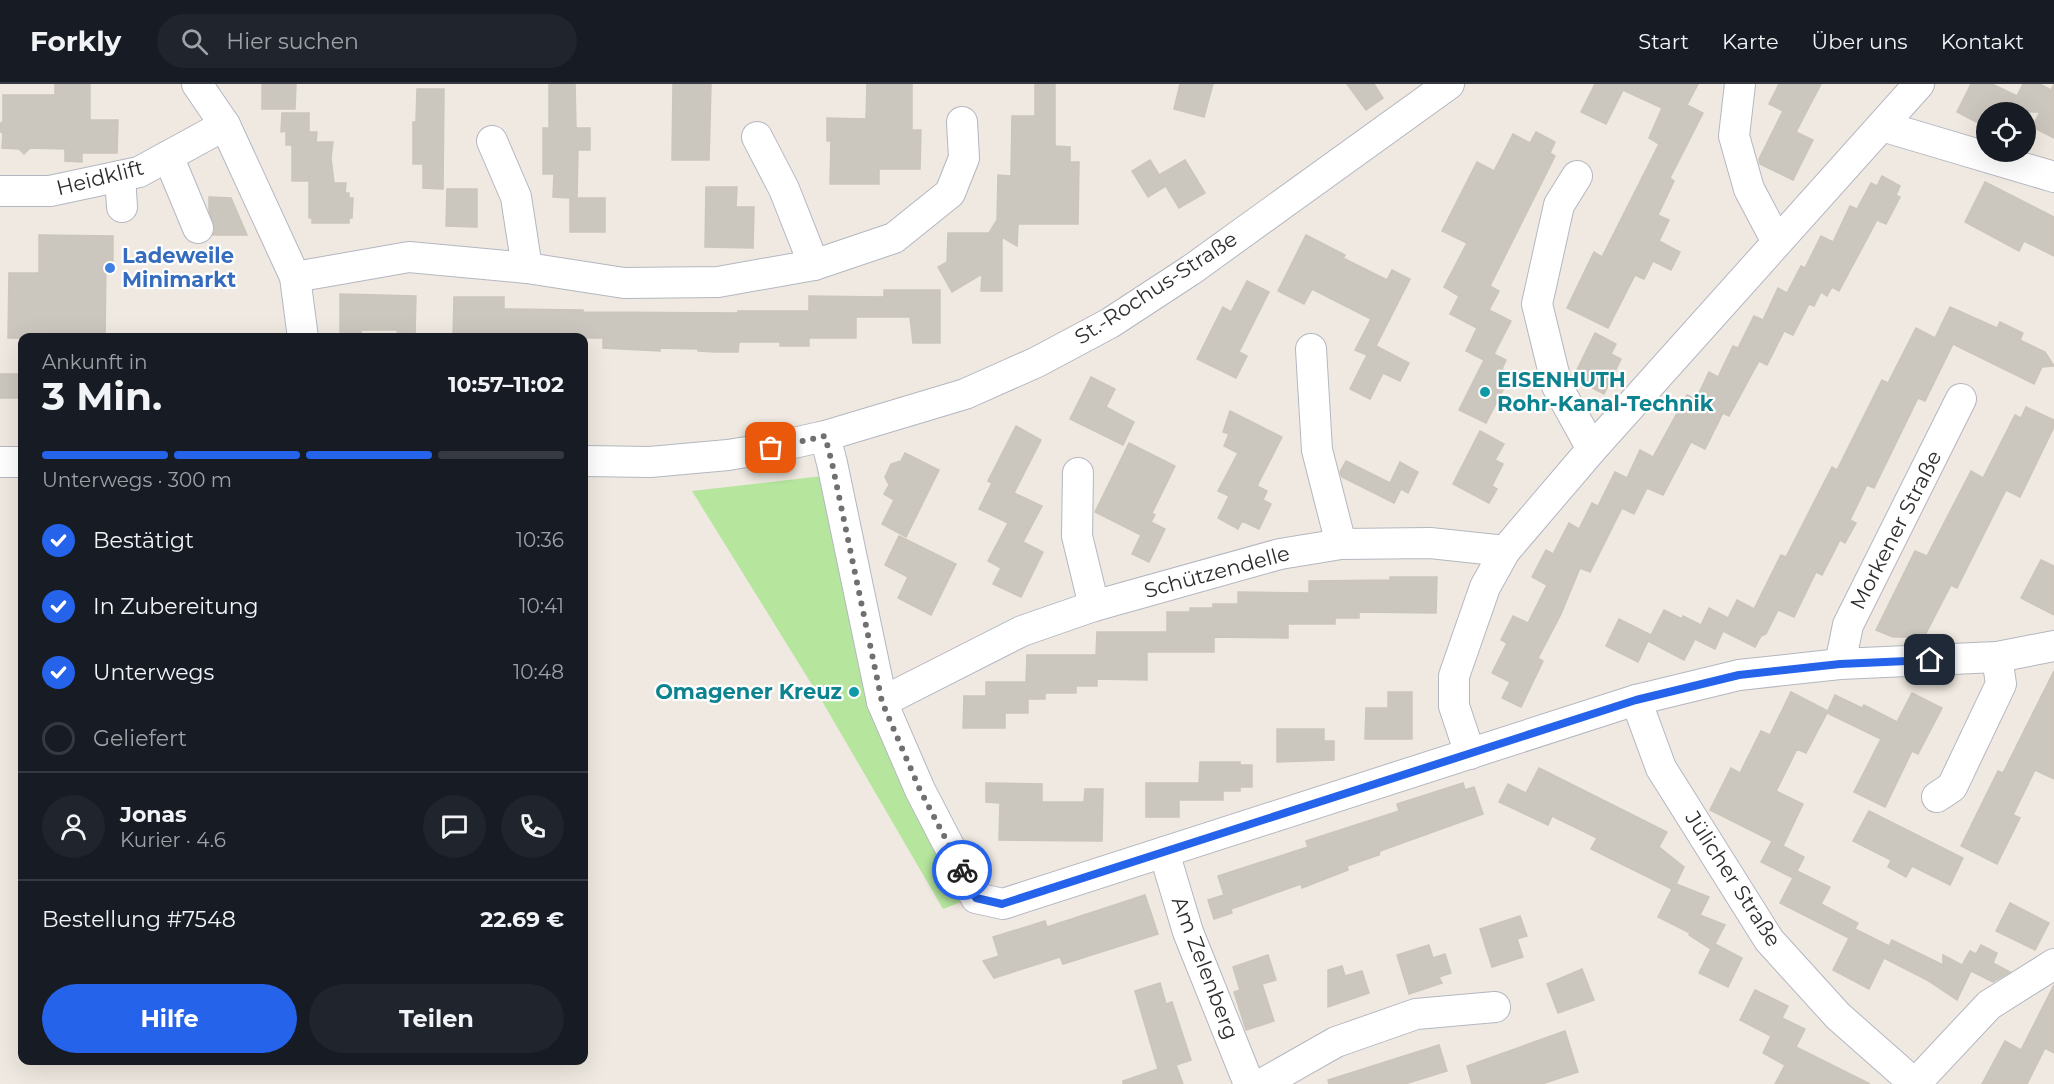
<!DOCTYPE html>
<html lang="de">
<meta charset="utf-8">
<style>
body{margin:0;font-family:Montserrat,sans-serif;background:#20242c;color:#f1f3f6;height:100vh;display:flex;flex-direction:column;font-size:22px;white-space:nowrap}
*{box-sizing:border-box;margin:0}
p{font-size:20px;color:#9ea1a6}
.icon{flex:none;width:33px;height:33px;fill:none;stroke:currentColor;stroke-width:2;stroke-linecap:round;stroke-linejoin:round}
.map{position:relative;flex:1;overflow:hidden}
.panel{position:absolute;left:18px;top:249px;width:570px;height:732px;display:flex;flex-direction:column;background:#171b24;border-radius:12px;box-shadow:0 6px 24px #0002}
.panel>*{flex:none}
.controls{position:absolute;left:1976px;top:18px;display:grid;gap:12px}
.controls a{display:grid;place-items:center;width:60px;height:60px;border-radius:50%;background:#171b24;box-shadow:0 6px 24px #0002;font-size:30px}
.pin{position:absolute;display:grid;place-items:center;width:51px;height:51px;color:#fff;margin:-26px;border-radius:12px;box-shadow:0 3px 9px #0006}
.courier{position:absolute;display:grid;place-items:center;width:60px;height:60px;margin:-30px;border:4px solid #2563eb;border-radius:50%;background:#fff;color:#222;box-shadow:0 2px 8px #0007}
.headline em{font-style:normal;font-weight:700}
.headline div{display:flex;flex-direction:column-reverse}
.headline{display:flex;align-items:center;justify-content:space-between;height:102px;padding:0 24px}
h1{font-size:39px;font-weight:700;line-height:45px}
.bar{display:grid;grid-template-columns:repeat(4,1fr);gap:9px 6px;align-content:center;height:72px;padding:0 24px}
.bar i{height:8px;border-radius:4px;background:#363941}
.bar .active{background:#2563eb}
.bar p{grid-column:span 4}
.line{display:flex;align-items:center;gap:15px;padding:0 24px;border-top:2px solid #363941}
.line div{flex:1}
.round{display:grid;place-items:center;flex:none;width:63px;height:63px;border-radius:32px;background:#20242c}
ol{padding:0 24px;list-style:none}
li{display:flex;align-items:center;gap:18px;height:66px}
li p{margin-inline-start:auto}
li .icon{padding:6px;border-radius:50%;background:#2563eb;color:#fff;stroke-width:4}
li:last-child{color:#9ea1a6}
li i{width:33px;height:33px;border:3px solid #363941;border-radius:50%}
.button{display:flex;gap:12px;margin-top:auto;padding:12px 24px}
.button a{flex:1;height:69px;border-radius:36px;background:#2563eb;color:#fff;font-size:24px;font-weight:700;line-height:69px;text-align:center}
.button a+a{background:#20242c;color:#f1f3f6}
header{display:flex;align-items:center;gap:36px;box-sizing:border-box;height:84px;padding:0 30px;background:#171b24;border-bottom:2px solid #363941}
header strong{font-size:28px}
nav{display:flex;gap:33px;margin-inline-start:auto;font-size:21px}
.search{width:420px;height:54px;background:#20242c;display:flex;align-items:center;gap:15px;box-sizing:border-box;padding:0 21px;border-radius:33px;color:#9ea1a6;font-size:22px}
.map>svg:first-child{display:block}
.green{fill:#b6e59e}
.building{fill:#cbc7bf;stroke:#cbc5ba;stroke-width:1.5}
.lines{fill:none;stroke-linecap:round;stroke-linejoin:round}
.minor-casing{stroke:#b4b7c1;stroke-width:32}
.minor{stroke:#fff;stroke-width:30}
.done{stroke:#726f6d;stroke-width:6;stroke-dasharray:0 10.8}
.route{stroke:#2563eb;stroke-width:8}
.shop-dot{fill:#3f7fe0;stroke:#fff;stroke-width:2}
.culture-dot{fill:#0f9aa8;stroke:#fff;stroke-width:2}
.labels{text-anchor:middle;stroke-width:4.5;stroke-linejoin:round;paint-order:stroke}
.street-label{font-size:21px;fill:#2e2e2e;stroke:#fff}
.shop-label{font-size:21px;font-weight:bold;fill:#366cbe;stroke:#fff;text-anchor:start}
.culture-label{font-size:21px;font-weight:bold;fill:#0d838f;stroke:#fff;text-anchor:start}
</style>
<header>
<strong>Forkly</strong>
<div class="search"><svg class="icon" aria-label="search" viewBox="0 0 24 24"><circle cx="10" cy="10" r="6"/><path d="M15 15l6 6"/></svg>Hier suchen</div>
<nav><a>Start</a><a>Karte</a><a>Über uns</a><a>Kontakt</a></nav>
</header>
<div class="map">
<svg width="2054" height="1000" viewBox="0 0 2054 1000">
<rect width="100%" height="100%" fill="#efe9e1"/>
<polygon class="green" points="823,392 964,817 943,825 822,617 692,407"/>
<g class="building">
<polygon points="55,0 90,0 90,36 118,36 117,69 82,69 82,78 65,77 65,65 30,64 24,70 19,65 2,64 3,50 0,47 0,40 3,37 3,11 55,11"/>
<polygon points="262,0 296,0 295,25 262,25"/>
<polygon points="549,0 575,0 576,44 590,44 590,66 578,66 577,114 605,114 605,148 570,148 570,114 553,113 554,90 543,90 543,44 549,44"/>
<polygon points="673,0 711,0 709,76 672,76"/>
<polygon points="867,0 912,0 912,46 921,46 920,85 879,85 879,100 830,100 831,57 827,57 827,34 866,35"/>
<polygon points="1035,0 1055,0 1055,62 1070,63 1070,78 1079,78 1078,140 1018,140 1017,162 1002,153 1002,207 981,207 982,190 952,208 938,183 947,178 948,149 989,149 997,136 998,91 1011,92 1012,32 1035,32"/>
<polygon points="1180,0 1213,0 1204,33 1174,25"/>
<polygon points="1347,0 1374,0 1383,14 1366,26"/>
<polygon points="1595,0 1698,0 1687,21 1703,29 1670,94 1674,97 1658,131 1669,136 1659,157 1680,168 1671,186 1653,177 1644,195 1635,191 1608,244 1567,224 1594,168 1602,173 1659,60 1649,54 1662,24 1623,6 1606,40 1581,28"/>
<polygon points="1779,0 1821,0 1796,48 1813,56 1793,96 1760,80 1759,75 1783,27 1769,20"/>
<polygon points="1971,0 1992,0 2017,12 2023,0 2040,0 2051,6 2054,0 2054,54 2032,43 2040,28 1986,28 1986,43 1957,28"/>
<polygon points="417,5 444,5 443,105 423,104 423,80 413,80 413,38 416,38"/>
<polygon points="282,29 309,29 309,48 317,48 316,58 333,58 331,74 334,99 346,99 345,109 349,109 349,114 353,114 352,134 349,134 349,139 312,139 312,134 309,134 309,89 308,97 292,97 292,61 286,61 286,47 281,48"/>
<polygon points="1536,48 1555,58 1550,69 1555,72 1490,202 1499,207 1489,226 1511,237 1494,270 1506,276 1502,285 1511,290 1486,339 1459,326 1484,276 1466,267 1477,244 1450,230 1459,212 1444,203 1467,159 1442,147 1477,78 1494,87 1513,50 1530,59"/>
<polygon points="1150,76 1166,102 1148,113 1132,87"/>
<polygon points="1185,76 1205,109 1179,124 1159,91"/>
<polygon points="1882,92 1900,102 1896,111 1900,113 1886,140 1877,136 1839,207 1832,203 1827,212 1821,208 1814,222 1809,220 1793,251 1784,247 1767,281 1759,277 1729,332 1723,329 1705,365 1691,358 1663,411 1647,404 1634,430 1622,424 1590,488 1580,484 1561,530 1538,574 1543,577 1521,623 1502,614 1510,598 1492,589 1507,559 1501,556 1513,532 1528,539 1547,501 1532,493 1546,466 1553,470 1569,439 1579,445 1592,419 1598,422 1615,388 1627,394 1640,366 1653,373 1687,311 1696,315 1709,288 1718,293 1733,262 1738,264 1754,232 1763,236 1778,204 1787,209 1801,182 1805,184 1821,152 1833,158 1850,122 1857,125 1871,99 1877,102"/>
<polygon points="1985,98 2054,133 2054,172 2024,157 2019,167 1965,138"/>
<polygon points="706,103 737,103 736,123 754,123 753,164 705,163"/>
<polygon points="447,105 477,105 477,143 446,142"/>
<polygon points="209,113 231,114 247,151 213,151 215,146 209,126"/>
<polygon points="39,151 113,152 113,178 106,178 105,254 8,254 9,189 39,189"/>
<polygon points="1306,151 1345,171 1343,174 1387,196 1392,186 1410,195 1376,262 1409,279 1400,297 1383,289 1370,315 1350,305 1367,271 1355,266 1371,235 1312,205 1304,220 1278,207"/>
<polygon points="1247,197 1269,208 1239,268 1247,272 1236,294 1197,275 1223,223 1231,228"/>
<polygon points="884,206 940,206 940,259 913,259 910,233 856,233 856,254 809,254 809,262 780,262 780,258 739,258 738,268 715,268 698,267 698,265 660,264 660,267 603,264 603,254 453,253 454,213 504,213 504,225 583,226 583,228 738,229 738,227 809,227 809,212 884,213"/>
<polygon points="340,210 416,212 415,251 398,251 397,246 361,246 361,254 340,254"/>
<polygon points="1950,223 1997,244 2000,238 2023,249 2020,256 2045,268 2054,282 2042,283 2034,300 1953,260 1925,317 1918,314 1874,404 1867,401 1850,436 1856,439 1845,459 1840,456 1822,491 1816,488 1794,533 1778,526 1766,550 1761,552 1755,563 1723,547 1715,565 1695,555 1684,576 1648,557 1638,578 1606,562 1619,535 1651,551 1664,526 1682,535 1683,532 1701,541 1709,524 1728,534 1737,516 1754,525 1781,471 1786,473 1832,383 1837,386 1882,296 1888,299 1916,244 1935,254"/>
<polygon points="1595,249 1616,260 1611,270 1621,275 1604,310 1573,294"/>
<rect x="0" y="290" width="22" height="24"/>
<polygon points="1091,293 1115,305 1106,323 1134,338 1123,361 1070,335"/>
<polygon points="2026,323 2054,336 2054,343 2020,413 2006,406 1957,504 1951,501 1924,553 1893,553 1876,546 1915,467 1927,472 1971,387 1983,394 2015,331 2021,334"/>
<polygon points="1230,327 1282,353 1257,402 1267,407 1263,416 1271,420 1259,445 1242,437 1238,445 1218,434 1229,412 1218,407 1238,369 1224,362 1229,350 1223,348"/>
<polygon points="1016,342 1041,356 1014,409 1042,422 1023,458 1043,468 1021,513 993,500 1001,484 988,477 1008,439 979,425 992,399 988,397"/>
<polygon points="1480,347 1504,360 1495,376 1503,380 1492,402 1497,405 1489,419 1453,400"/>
<polygon points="1129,359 1175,382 1152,429 1155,431 1151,438 1165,445 1149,478 1132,470 1141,451 1095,428"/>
<polygon points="905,369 939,386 906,453 882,440 894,416 884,410 889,401 885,393 891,380 901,377"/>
<polygon points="1346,377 1390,399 1400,378 1418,388 1408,409 1401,405 1394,419 1342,393 1340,388"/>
<polygon points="899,452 956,480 931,531 898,514 908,493 885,481"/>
<polygon points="2041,476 2054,482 2054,531 2021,514"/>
<polygon points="1390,493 1437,493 1436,529 1359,528 1359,534 1335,534 1335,540 1288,540 1288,554 1214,553 1214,568 1147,568 1147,596 1097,595 1097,602 1076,602 1076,609 1045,609 1045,615 1028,615 1028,629 1005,629 1005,644 963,644 964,612 986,612 986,598 1026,598 1027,571 1096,571 1097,548 1167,548 1167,528 1190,528 1190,524 1213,524 1213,520 1238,520 1238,508 1309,509 1309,497 1390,496"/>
<polygon points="2054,587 2054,695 2035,686 2013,731 2020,734 1997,780 1961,762 1998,687 2003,689"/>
<polygon points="1388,608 1412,608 1412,655 1365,655 1366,624 1388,624"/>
<polygon points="1791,608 1828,627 1806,669 1797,665 1776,707 1803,720 1783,762 1804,773 1797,787 1830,803 1821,820 1858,839 1855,845 1889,862 1892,856 1943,881 1943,871 1962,881 1970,867 1976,870 1981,861 1997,869 1993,879 2010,888 1993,898 1971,887 1957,916 1927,896 1884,874 1869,905 1833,886 1849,854 1780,819 1793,794 1761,778 1772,757 1710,726 1731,684 1740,689 1761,647 1770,651"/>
<polygon points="1912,609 1942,624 1918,670 1912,667 1885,723 1854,708 1881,655 1827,629 1835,611 1862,624 1864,621 1897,638"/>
<polygon points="1277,645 1324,645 1324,657 1334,657 1334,676 1277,678"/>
<polygon points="1200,678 1240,678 1240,681 1252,681 1252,703 1240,703 1240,707 1223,707 1223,716 1179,716 1179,733 1146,733 1146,699 1199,699"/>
<polygon points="1539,684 1667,748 1659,763 1684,783 1676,800 1709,813 1700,831 1725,841 1715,860 1742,874 1728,903 1699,889 1711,865 1689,851 1690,849 1658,833 1672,805 1591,765 1597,754 1552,732 1548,741 1499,718 1508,700 1526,709"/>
<polygon points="986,699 1042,700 1042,718 1084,718 1085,705 1103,705 1102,757 999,756 1000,719 986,718"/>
<polygon points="1463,699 1465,706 1474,703 1483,730 1380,767 1379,771 1347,782 1348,786 1302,804 1301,800 1231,825 1232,829 1214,835 1208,816 1224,811 1218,792 1308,763 1306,757 1399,727 1397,720"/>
<polygon points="1869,727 1963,774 1950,801 1912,782 1906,793 1888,783 1891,776 1853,757"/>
<polygon points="1145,811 1158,850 1063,880 1060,873 994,894 983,877 999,872 993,853 1045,837 1047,843"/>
<polygon points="2010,819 2049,839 2035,866 1996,847"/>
<polygon points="1520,832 1527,852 1517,855 1523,873 1492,883 1480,845"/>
<polygon points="1429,861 1433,874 1445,870 1451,889 1439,893 1442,899 1409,910 1397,871"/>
<polygon points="1268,871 1276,896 1262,900 1274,937 1246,946 1234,908 1240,906 1233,883"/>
<polygon points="1342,882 1345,892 1362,887 1369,909 1328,923 1328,886"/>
<polygon points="1582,885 1594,916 1558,929 1547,900"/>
<polygon points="1160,899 1166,920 1172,918 1191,976 1176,981 1183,1000 1123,1000 1123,997 1158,985 1135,907"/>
<polygon points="2054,901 2054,969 2045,964 2027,1000 1982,1000 2005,957 2021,966"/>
<polygon points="1755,906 1788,922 1782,934 1805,945 1796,963 1870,1000 1775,1000 1785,981 1763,969 1771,952 1740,936"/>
<polygon points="1565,947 1578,988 1542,1000 1472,1000 1467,982"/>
<polygon points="1439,961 1447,987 1405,1000 1329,1000 1328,996"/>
</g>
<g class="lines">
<defs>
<g id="minor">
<polyline points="197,0 225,41 295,193 303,254"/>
<polyline points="1740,0 1734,52 1749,105 1777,158"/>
<polyline points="1882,42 2054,93"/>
<polyline points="757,53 784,105 814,181"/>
<polyline points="492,57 516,113 527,184"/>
<polyline points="168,72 198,144"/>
<polyline points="120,92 122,123"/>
<polyline points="1577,92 1559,121 1537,220 1557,302 1592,365"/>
<polyline points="0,107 50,107 139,88 225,41"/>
<polyline points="295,193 409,173 527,184 624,199 718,198 814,181 894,154 950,109 964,74 962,38"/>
<polyline points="1311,265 1317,366 1341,460"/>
<polyline points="825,352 832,379 882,618 920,706 976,814 1003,820 1636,616 1739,591 1840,580 1997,573 2054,562"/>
<polyline points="584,377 650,378 728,371 771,364 825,352 965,310 1037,278 1110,239 1191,186 1449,0"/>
<polyline points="0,378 22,378"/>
<polyline points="1078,389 1077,452 1094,522"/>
<polyline points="1840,580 1848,541 1961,315"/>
<polyline points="1636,616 1661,684 1769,856 1838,932 1915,1000 1989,921 2054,880"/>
<polyline points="882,618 1022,547 1094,522 1280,470 1341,460 1430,459 1505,467"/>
<polyline points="1470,670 1454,622 1454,592 1485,503 1505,467 1592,365 1919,0"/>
<polyline points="1937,713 1952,703 2001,600 1997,573"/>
<polyline points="1164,768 1188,848 1249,1000"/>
<polyline points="1262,1000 1336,958 1416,930 1495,923"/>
</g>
</defs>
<use href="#minor" class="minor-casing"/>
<use href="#minor" class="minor"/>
</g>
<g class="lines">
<polyline class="done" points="771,364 825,352 832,379 882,618 920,706 962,786"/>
<polyline class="route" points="962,786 976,814 1002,820 1636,616 1739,591 1840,580 1930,576"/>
</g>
<circle class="shop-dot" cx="110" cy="184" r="6"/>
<g class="culture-dot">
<circle cx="1485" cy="308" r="6"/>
<circle cx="854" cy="608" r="6"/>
</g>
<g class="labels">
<g class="street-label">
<text transform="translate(100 94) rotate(-14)" y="7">Heidklift</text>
<text transform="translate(1156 204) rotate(-33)" y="7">St.-Rochus-Straße</text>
<text transform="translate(1896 446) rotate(-63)" y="7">Morkener Straße</text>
<text transform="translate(1217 488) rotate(-15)" y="7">Schützendelle</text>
<text transform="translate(1733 795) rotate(57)" y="7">Jülicher Straße</text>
<text transform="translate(1205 884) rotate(69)" y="7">Am Zelenberg</text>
</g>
<g class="shop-label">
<text x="122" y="179">Ladeweile<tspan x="122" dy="24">Minimarkt</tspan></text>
</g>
<g class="culture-label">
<text x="1497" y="303">EISENHUTH<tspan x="1497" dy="24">Rohr-Kanal-Technik</tspan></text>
<text x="842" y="615" text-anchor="end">Omagener Kreuz</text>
</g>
</g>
</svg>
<div class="controls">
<a><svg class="icon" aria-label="locate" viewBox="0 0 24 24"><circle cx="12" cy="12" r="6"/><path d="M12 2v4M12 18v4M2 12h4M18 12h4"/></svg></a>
</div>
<div class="pin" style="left:771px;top:364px;background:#ea580c"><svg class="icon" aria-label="bag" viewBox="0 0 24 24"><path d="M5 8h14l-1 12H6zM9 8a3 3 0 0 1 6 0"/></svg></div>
<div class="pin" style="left:1930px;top:576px;background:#1f2937"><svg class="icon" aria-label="home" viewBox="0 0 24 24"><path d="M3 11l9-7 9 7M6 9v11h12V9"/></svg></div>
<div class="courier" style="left:962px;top:786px"><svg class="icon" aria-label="bike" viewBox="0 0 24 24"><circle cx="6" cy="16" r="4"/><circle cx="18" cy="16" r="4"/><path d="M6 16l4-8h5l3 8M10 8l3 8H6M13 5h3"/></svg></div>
<section class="panel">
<div class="headline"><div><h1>3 Min.</h1><p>Ankunft in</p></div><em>10:57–11:02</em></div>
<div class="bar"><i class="active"></i><i class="active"></i><i class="active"></i><i></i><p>Unterwegs · 300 m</p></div>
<ol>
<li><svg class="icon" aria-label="check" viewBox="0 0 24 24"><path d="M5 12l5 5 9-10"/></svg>Bestätigt<p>10:36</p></li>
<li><svg class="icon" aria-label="check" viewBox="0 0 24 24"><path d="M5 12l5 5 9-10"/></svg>In Zubereitung<p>10:41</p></li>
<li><svg class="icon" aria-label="check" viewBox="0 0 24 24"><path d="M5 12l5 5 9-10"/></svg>Unterwegs<p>10:48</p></li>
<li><i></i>Geliefert</li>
</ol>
<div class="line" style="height:108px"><a class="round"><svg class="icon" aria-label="person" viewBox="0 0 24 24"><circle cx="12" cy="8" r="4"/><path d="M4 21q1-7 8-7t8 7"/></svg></a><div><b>Jonas</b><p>Kurier · 4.6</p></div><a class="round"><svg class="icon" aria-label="chat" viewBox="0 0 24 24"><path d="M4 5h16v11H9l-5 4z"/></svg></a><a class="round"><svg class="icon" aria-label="phone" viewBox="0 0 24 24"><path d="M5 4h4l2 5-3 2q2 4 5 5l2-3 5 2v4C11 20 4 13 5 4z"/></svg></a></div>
<div class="line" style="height:78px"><div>Bestellung #7548</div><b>22.69 €</b></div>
<div class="button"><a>Hilfe</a><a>Teilen</a></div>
</section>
</div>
